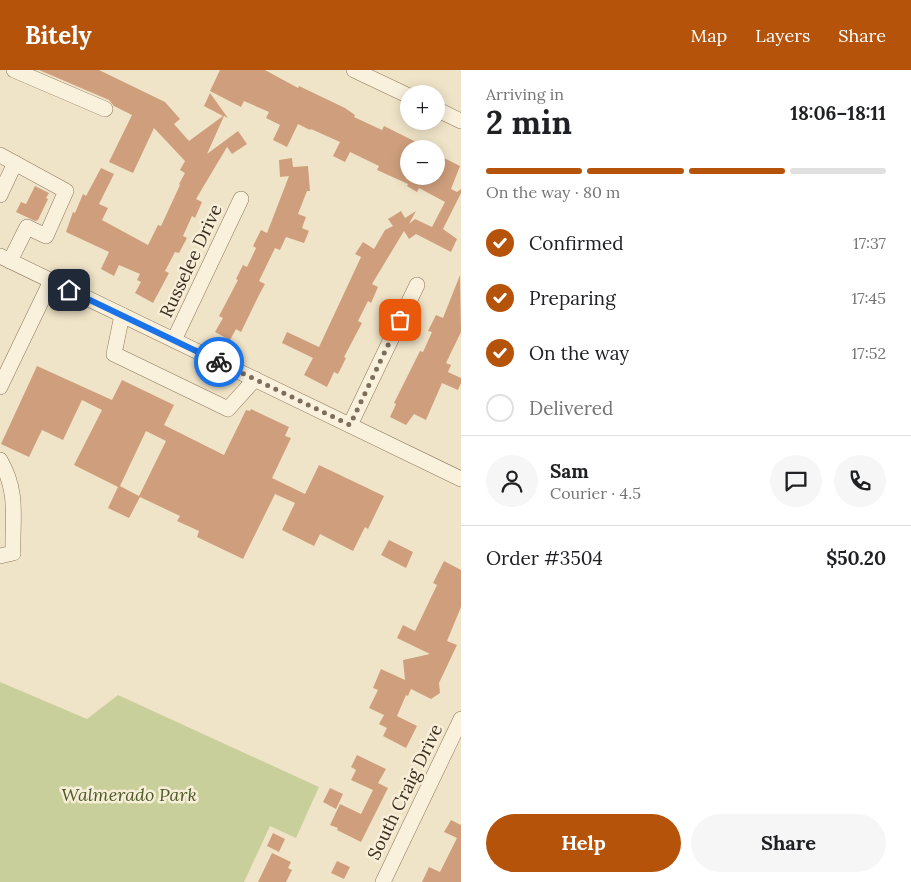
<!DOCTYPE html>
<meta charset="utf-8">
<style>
body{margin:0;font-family:Lora,serif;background:#f6f6f6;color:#202124;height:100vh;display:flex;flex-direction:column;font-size:19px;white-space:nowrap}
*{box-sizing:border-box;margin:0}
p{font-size:16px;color:#757577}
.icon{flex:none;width:28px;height:28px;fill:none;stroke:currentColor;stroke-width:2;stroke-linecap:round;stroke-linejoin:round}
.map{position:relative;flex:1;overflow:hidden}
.drawer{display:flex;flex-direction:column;background:#fff;width:450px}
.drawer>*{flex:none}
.buttons{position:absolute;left:400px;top:15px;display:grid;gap:10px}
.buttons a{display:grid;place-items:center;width:45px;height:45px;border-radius:50%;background:#fff;box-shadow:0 2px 12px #0003;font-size:25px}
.pin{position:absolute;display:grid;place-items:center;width:42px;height:42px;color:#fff;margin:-21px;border-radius:10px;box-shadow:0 2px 8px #0006}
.courier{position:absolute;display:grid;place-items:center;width:50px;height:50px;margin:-25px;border:4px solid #1a73e8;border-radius:50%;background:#fff;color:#222;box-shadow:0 1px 6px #0007}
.overview em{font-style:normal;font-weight:700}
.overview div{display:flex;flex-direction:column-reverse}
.overview{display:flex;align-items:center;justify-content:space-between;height:85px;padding:0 25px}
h1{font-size:32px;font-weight:700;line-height:38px}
.bar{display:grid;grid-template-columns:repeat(4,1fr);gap:8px 5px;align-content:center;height:60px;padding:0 25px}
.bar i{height:6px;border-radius:4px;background:#e0e0e0}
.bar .current{background:#b45309}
.bar p{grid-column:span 4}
.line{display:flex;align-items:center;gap:12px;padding:0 25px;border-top:1px solid #e0e0e0}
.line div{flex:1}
.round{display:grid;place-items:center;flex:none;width:52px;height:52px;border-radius:26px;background:#f6f6f6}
ol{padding:0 25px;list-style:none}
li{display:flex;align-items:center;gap:15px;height:55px}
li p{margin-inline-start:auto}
li .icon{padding:5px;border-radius:50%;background:#b45309;color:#fff;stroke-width:4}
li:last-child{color:#757577}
li i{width:28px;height:28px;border:2px solid #e0e0e0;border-radius:50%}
.action{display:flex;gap:10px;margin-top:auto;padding:10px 25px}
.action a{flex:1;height:58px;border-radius:30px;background:#b45309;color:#fff;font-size:20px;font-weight:700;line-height:58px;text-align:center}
.action a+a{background:#f6f6f6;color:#202124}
header{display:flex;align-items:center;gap:30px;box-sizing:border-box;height:70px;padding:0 25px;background:#b45309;color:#fff}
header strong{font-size:24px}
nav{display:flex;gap:28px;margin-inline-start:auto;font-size:18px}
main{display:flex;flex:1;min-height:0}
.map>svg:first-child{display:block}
.green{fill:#c9cf9b}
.building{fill:#cf9f7d;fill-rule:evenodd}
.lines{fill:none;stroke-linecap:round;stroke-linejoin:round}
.minor-casing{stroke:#8d765c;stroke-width:16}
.minor{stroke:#faf1dc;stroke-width:15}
.done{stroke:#7c6e5b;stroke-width:5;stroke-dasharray:0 9}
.route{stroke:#1a73e8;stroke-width:6}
.labels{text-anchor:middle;stroke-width:5;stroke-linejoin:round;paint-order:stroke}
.street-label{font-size:18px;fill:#3d2e20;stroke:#f7eed8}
.park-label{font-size:18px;font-style:italic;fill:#4d5a26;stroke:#f7eed8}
</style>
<header>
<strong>Bitely</strong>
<nav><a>Map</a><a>Layers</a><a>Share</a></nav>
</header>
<main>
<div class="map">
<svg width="461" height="812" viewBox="0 0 461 812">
<rect width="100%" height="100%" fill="#f0e4c8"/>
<polygon class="green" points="0,612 87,649 118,625 319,717 296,768 270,756 244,812 0,812"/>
<g class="building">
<polygon points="39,0 99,0 165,32 180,49 174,54 189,71 223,46 204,36 210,23 228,48 224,46 207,84 238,61 247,74 232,84 227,77 196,129 202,132 195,148 192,146 183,166 187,168 179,183 175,182 165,201 169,203 153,233 135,223 141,212 137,210 140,204 119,195 114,206 101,199 109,182 66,162 73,142 75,143 83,124 86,126 101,98 114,104 99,134 108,138 102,150 148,175 158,155 161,156 180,115 179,114 185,103 180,100 185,91 154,58 133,103 109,92 132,45 114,36 109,30"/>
<polygon points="220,0 265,0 298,18 299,16 345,38 355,45 354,47 382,60 384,56 430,79 409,79 409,106 436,106 436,84 460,96 451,119 457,122 461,119 461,123 443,159 457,169 451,182 416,164 409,169 404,161 372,214 378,217 371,233 368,231 358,251 362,253 344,287 346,288 338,304 334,302 327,317 304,305 313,288 282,273 287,262 319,277 361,187 355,184 363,172 374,179 385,160 393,156 388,149 401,141 405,148 416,141 409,154 415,149 432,157 445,132 419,118 417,122 407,116 408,114 377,100 379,96 350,82 345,92 333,86 340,72 311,59 310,60 298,54 287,77 273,70 280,55 266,48 269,42 244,31 241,37 210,21"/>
<polygon points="292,88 293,97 308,96 310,121 307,121 298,144 306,147 302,158 309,161 304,173 286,167 280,180 275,178 259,211 265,214 259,225 241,262 236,259 230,270 215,262 223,248 219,246 238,210 236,209 243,195 247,197 256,178 253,176 261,160 267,163 289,106 280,107 279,90"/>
<polygon points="35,116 49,123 46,128 48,129 38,150 35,151 16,142 21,132 26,134"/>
<polygon points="460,205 461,262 446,293 451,295 448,302 461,308 461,313 458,320 442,313 426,350 414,344 406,355 390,347 396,334 394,333 420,281 423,282 432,262 428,261 436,245 443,248"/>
<path d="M 37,296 L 112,330 L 122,310 L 174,335 L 164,355 L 224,385 L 246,340 L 250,341 L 251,339 L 289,357 L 285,366 L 291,368 L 272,408 L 305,424 L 319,395 L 384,426 L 368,459 L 365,457 L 353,481 L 320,464 L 314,476 L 282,460 L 295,433 L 275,424 L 243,489 L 197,467 L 199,461 L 177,451 L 180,446 L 140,427 L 129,448 L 108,438 L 118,417 L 74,395 L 102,340 L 82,330 L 63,370 L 42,360 L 29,387 L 1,374 ZM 146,361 L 166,371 L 139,426 L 120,416 Z"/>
<polygon points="389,470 413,482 406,498 381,485"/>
<polygon points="444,491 461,500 461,537 447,571 457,575 439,613 440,623 431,629 411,619 408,626 406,625 397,646 417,656 406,678 383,666 387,658 379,654 384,645 369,638 378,620 373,618 381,599 405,610 403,590 430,584 397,568 403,555 415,561 437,515 433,513"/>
<polygon points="357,685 386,699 378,713 388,718 361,772 337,760 338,758 330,755 340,734 361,744 373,720 351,710 356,700 351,697"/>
<polygon points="330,718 343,724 336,739 323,732"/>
<polygon points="451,750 461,755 461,812 422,812 429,797 440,802 457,768 444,762"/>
<polygon points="273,763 285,769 279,782 267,776"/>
<polygon points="272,783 291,792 288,798 292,800 286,812 258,812"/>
<polygon points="337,791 350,797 344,809 331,803"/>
</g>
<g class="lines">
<defs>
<g id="minor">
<polyline points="14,0 105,39"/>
<polyline points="354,0 409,26"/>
<polyline points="436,39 461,51"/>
<polyline points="0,85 66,121 46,166 27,157 10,191"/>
<polyline points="0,125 15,93"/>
<polyline points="0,186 461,409"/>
<polyline points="122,245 114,284 228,339 255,309"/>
<polyline points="174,270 241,129"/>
<polyline points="0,317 51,211"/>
<polyline points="350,355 417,215"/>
<path d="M 0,390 C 19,423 12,447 13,483 L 0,486"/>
<polyline points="383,812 461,649"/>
</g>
</defs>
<use href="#minor" class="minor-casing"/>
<use href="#minor" class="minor"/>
</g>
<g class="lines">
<polyline class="done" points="219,292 350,355 400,250"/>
<polyline class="route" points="69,220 219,292"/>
</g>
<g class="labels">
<g class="street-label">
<text transform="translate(191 191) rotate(-65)" y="6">Russelee Drive</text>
<text transform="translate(405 722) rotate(-64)" y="6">South Craig Drive</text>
</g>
<g class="park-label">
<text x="129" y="731">Walmerado Park</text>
</g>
</g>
</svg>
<div class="buttons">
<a>+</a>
<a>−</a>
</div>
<div class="pin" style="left:400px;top:250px;background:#ea580c"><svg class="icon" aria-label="bag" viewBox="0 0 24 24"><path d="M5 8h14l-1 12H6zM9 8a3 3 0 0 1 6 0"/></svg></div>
<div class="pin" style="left:69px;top:220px;background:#1f2937"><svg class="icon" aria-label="home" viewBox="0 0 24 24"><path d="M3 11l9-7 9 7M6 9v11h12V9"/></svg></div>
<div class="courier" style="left:219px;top:292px"><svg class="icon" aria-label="bike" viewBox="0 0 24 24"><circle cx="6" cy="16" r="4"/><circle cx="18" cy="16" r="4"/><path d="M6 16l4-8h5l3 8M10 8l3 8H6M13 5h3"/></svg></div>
</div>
<section class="drawer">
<div class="overview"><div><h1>2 min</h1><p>Arriving in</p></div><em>18:06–18:11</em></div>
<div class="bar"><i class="current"></i><i class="current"></i><i class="current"></i><i></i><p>On the way · 80 m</p></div>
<ol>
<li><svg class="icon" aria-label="check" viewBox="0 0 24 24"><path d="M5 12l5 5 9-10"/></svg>Confirmed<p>17:37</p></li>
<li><svg class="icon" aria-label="check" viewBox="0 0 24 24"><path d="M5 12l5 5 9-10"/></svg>Preparing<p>17:45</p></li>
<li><svg class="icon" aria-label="check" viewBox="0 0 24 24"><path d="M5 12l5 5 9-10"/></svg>On the way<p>17:52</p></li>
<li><i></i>Delivered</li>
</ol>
<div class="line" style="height:90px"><a class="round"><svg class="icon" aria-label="person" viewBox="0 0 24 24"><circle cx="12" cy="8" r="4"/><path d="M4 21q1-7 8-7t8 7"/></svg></a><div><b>Sam</b><p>Courier · 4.5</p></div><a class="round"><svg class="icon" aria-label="chat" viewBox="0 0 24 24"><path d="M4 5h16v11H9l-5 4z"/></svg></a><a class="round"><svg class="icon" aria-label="phone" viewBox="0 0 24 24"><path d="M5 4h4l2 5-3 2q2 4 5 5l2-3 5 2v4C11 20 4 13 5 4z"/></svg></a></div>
<div class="line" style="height:65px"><div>Order #3504</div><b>$50.20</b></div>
<div class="action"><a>Help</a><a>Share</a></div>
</section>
</main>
